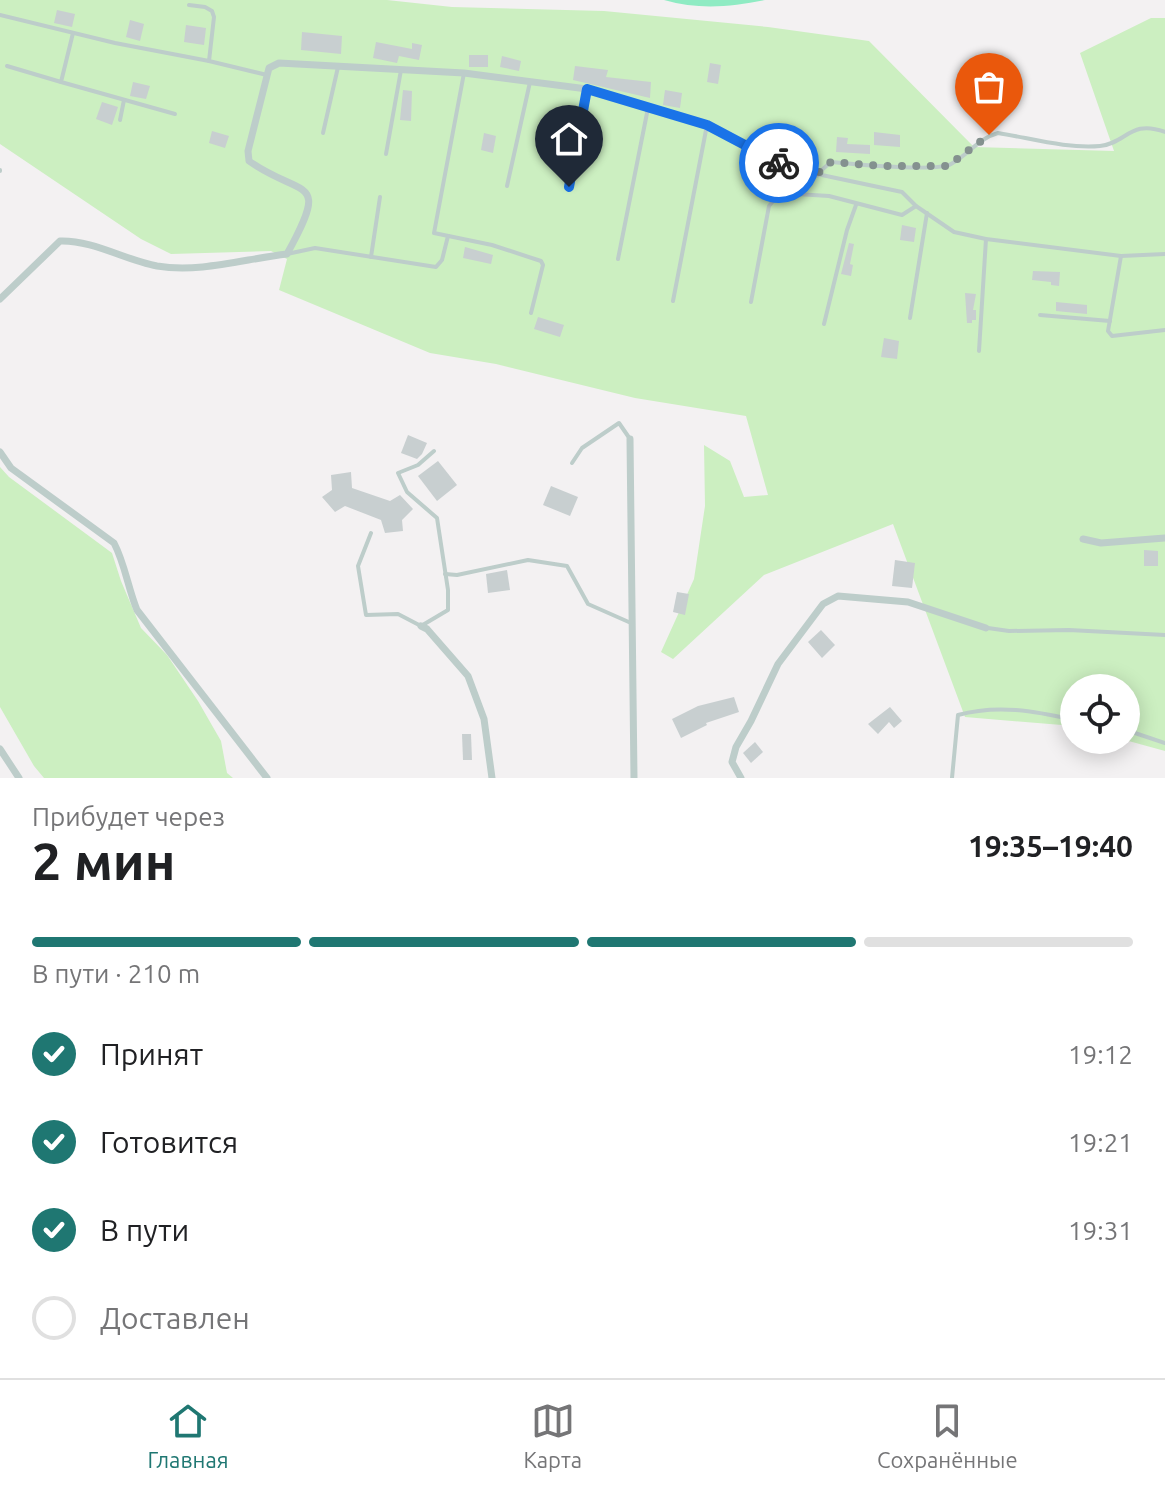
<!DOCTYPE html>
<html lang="ru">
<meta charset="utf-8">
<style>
body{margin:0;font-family:Ubuntu,sans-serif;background:#f6f6f6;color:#202124;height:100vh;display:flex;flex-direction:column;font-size:30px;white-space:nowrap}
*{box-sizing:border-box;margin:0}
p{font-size:26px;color:#757577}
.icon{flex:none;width:44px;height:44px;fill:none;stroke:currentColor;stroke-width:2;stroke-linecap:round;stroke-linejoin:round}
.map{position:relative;height:778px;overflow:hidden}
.details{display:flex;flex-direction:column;background:#fff;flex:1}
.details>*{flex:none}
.fabs{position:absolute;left:1060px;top:674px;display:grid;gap:16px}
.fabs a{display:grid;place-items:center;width:80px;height:80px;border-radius:50%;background:#fff;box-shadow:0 4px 20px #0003;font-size:40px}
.pin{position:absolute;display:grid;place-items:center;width:68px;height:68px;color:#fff;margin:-82px -34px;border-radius:50% 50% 50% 0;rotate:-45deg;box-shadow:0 0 8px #0007}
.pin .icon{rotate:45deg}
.courier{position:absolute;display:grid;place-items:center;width:80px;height:80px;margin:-40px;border:6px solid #1a73e8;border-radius:50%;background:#fff;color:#222;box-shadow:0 2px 10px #0007}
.headline em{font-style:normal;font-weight:700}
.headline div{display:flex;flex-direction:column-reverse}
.headline{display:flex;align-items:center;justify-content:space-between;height:136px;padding:0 32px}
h1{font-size:52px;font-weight:700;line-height:60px}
.bar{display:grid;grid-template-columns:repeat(4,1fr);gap:12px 8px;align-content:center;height:96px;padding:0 32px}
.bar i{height:10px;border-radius:6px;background:#e0e0e0}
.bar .on{background:#1f7772}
.bar p{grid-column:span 4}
ol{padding:0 32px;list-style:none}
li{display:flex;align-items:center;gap:24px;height:88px}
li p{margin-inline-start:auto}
li .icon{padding:8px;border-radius:50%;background:#1f7772;color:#fff;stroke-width:4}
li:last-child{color:#757577}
li i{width:44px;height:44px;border:4px solid #e0e0e0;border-radius:50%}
.tabs{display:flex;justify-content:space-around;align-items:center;height:112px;border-top:2px solid #e0e0e0;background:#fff;font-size:22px;color:#757577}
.tabs a{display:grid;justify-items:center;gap:4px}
.tabs .on{color:#1f7772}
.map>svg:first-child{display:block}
.green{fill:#ccefc1}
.water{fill:#8febc3}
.building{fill:#c8cfd0}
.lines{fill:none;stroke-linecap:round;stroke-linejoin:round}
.service{stroke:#bdcdca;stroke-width:4}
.minor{stroke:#bdcdca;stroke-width:7}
.done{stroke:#84918f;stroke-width:8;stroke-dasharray:0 14.4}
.route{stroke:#1a73e8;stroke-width:10}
</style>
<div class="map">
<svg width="1165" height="778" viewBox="0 0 1165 778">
<rect width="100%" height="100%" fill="#f3f1f2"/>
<g class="green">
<polygon points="0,0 387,0 452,7 604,11 768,27 869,41 974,147 1114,151 1080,53 1151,18 1165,18 1165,751 1125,740 1126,688 1074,688 1074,726 965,717 893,524 764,575 673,659 661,652 694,579 705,506 704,445 730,461 744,497 768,495 746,416 635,398 496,364 430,353 279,290 287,259 271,251 171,254 141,239 0,144"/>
<polygon points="0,467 9,477 112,553 121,581 141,628 167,655 198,701 221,741 227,773 233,778 44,778 34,766 0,707"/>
</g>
<path class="water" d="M 664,0 L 765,0 C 730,7 699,10 664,0 Z"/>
<g class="building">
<polygon points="57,10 75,14 72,27 54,23"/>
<polygon points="130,20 144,24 140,41 126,37"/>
<polygon points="186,25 206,28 204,45 184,42"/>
<polygon points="302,32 342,36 341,54 301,50"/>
<polygon points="376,42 412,49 412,43 422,45 419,60 399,56 397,63 373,58"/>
<rect x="469" y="55" width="19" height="12"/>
<polygon points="502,56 521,61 519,71 500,67"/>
<polygon points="710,63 721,65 718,84 707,82"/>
<polygon points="575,66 608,70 606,77 651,82 650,98 573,80"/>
<polygon points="133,82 150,86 146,99 130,96"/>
<polygon points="403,90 412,91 411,121 400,120"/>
<polygon points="665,90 682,93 680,108 663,105"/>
<polygon points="102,102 118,107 112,125 96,119"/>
<polygon points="212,131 229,136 225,148 209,143"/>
<polygon points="874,132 900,135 900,147 874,145"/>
<polygon points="484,133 496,136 493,153 481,150"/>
<polygon points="837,137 848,138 847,144 870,145 870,154 836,152"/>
<polygon points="902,225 916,228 914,242 900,240"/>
<polygon points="849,243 854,244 850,264 853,265 851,276 841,274"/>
<polygon points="465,247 493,255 491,264 463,258"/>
<polygon points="1033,271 1060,272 1059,286 1051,285 1051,282 1032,280"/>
<polygon points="965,293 976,294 973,310 976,310 976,320 972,320 972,323 967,323"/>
<polygon points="1056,302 1087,305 1087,314 1056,311"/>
<polygon points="538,317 564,325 560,337 534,329"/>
<polygon points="884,338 899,341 897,359 881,357"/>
<polygon points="408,435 427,443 422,454 417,459 401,453"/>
<polygon points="438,461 457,485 437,501 418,476"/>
<polygon points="351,472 352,488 390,501 400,495 413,509 402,520 403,531 385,533 381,520 345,506 335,512 322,497 332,490 331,475"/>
<polygon points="551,486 578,497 570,516 543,505"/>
<polygon points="1144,550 1158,551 1158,566 1144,566"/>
<polygon points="895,560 915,563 912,588 892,586"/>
<polygon points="507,570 510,590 488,593 486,574"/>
<polygon points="677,592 689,594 685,615 673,612"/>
<polygon points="821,630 835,645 822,658 808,642"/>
<polygon points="734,697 739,712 706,723 707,725 681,738 672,719 698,706"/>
<polygon points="890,707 902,721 894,728 889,722 878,734 868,724"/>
<polygon points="462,734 471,734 472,760 463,760"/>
<polygon points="755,742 763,752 751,763 743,753"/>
</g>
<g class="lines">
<g class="service">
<polyline points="189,5 205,7 212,11 214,17 209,61 267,75"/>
<polyline points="0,15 115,43 209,61"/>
<polyline points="73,33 61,82 175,114"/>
<polyline points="7,66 61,82"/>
<polyline points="464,73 434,233 492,245 541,261 543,265 531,313"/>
<polyline points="120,120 124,100"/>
<polyline points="323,133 338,67"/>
<polyline points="386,154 401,70"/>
<polyline points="0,170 0,171"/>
<path d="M 817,174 L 831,162 C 852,164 937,172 951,164 C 968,155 979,138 998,133 C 1030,138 1067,149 1100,146 C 1127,143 1130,119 1165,132"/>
<polyline points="817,174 902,192 916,206 954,232 986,239 1121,256 1165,254"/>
<polyline points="507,186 530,82"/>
<polyline points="569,187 587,89"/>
<polyline points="287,254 315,248 436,267 442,260 448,236"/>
<polyline points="1121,256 1108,331 1112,336 1165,330"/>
<polyline points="371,257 380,197"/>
<polyline points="618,259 648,108"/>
<polyline points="673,301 707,125"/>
<polyline points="751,302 769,206 780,193 829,196 902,215 916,206"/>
<polyline points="1040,315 1110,321"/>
<polyline points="910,318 927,213"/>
<polyline points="824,324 847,230 856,205"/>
<polyline points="979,351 986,239"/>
<polyline points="572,463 582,448 619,423 630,439"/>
<polyline points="371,533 358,566 366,615 398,614 421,626 448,610 448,590 437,518 407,492 398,473 418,465 434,451"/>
<polyline points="445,574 457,575 528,560 567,566 588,604 631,623"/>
<polyline points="988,628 1009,631 1069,630 1165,635"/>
<polyline points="1126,730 1165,743"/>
<path d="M 952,778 L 958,715 C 997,704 1035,711 1074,720"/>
</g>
<g class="minor">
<path d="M 0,299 L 60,241 C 93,240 125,260 157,266 C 200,273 244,259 287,254 C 331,174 303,199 249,161 L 248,151 L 269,68 L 279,63 L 464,73 L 587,89 L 707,125 L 792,170 L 817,174"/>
<polyline points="630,439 634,778"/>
<path d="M 0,452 L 11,468 L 114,543 C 125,564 128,588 137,610 L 267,778"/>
<polyline points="1083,539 1101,543 1165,538"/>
<polyline points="421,626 427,629 468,676 484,719 492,778"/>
<polyline points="0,749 19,778"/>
<polyline points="741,778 732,762 736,747 751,721 778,664 823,604 838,596 908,602 986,628"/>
</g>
</g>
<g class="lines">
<polyline class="done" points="779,163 792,170 817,174 831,162 881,166 948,166 989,135"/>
<polyline class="route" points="569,187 587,89 707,125 779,163"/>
</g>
</svg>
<div class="fabs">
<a><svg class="icon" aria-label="locate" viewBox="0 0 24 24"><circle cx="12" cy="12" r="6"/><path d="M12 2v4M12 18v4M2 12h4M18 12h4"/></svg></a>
</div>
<div class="pin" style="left:989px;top:135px;background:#ea580c"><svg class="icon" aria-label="bag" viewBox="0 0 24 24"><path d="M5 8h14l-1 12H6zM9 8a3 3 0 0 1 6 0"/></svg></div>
<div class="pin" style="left:569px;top:187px;background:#1f2937"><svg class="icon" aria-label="home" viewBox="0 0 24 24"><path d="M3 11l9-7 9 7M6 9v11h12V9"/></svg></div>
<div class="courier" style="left:779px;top:163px"><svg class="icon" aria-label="bike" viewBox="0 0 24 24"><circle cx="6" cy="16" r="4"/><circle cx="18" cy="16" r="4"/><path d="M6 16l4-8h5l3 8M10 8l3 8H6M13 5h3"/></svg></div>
</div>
<section class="details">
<div class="headline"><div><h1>2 мин</h1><p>Прибудет через</p></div><em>19:35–19:40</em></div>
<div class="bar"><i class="on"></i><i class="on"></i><i class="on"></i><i></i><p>В пути · 210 m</p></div>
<ol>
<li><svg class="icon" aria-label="check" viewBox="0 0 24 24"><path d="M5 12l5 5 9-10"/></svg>Принят<p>19:12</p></li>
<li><svg class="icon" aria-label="check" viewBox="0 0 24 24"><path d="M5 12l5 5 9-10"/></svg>Готовится<p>19:21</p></li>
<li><svg class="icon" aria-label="check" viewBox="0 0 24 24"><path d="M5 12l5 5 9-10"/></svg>В пути<p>19:31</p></li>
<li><i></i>Доставлен</li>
</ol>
</section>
<nav class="tabs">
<a class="on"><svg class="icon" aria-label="home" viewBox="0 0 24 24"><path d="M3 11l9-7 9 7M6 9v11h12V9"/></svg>Главная</a>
<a><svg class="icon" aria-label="map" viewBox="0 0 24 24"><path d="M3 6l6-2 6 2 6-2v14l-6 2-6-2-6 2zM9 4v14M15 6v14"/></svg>Карта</a>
<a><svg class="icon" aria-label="saved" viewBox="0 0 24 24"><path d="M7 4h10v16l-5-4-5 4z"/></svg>Сохранённые</a>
</nav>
